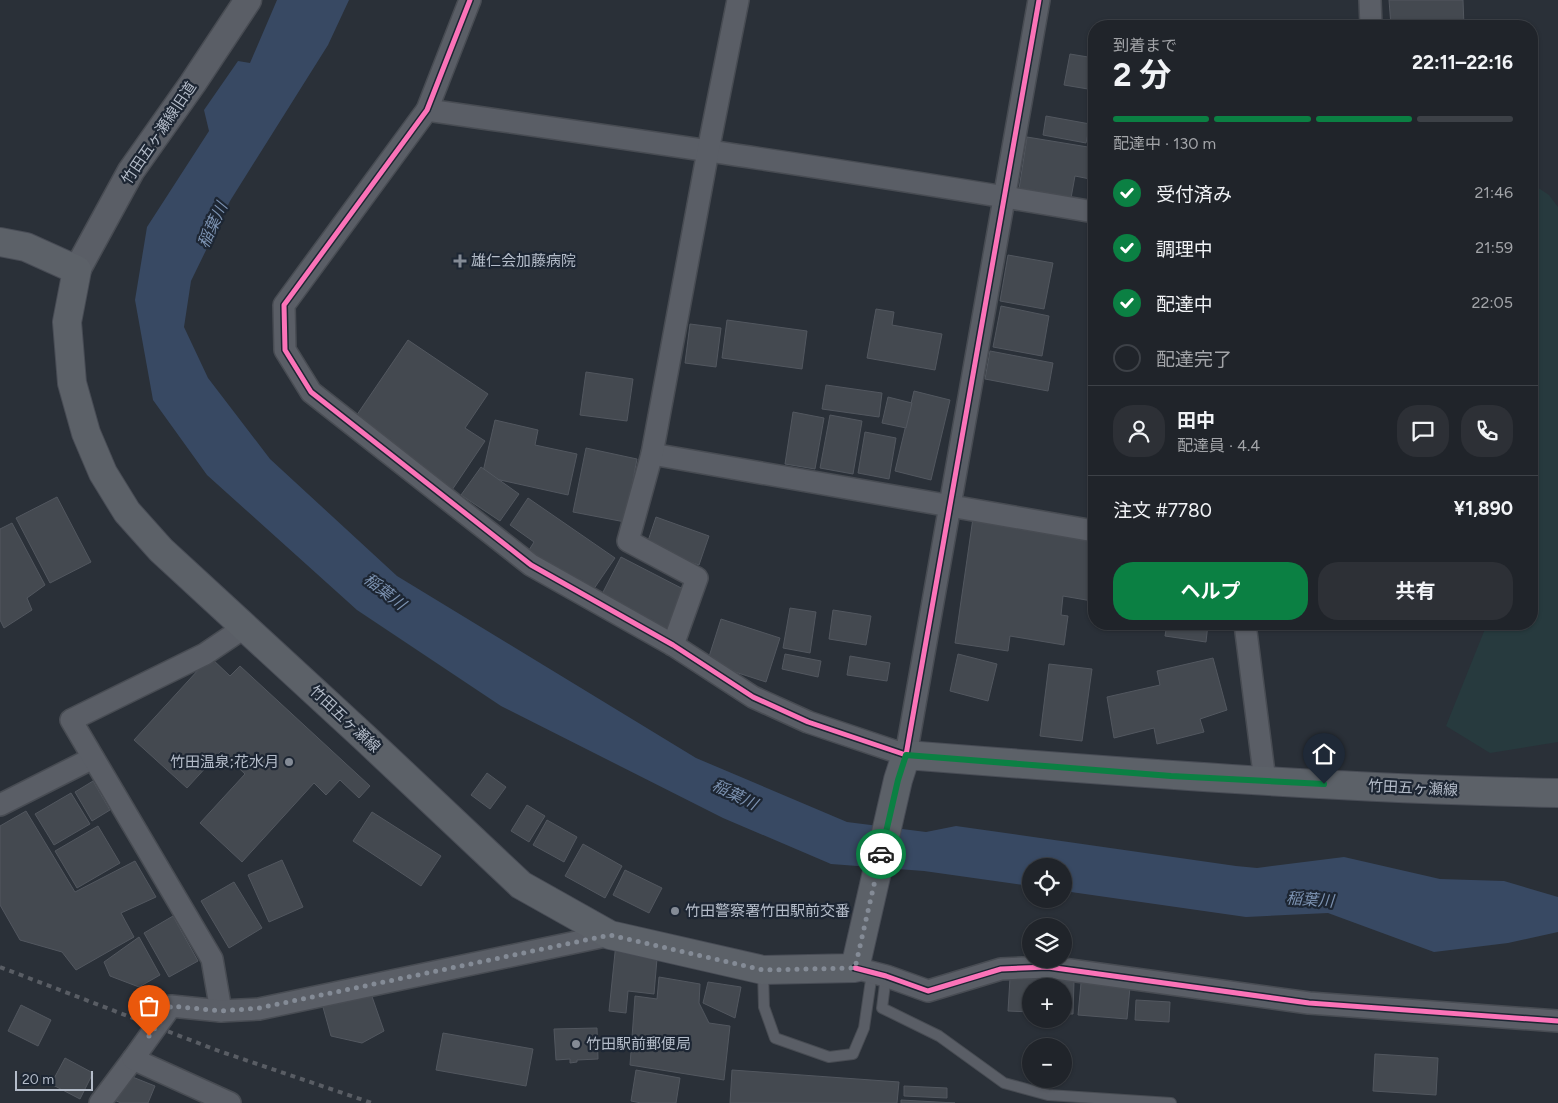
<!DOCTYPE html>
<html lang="ja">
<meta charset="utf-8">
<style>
body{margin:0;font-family:Figtree,"Noto Sans JP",sans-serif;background:#2d3036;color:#f1f3f6;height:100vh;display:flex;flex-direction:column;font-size:19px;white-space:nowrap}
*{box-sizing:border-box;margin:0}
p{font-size:16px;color:#a2a4a8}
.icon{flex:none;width:28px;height:28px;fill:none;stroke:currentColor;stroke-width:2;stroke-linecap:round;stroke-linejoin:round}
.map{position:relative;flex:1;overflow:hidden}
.side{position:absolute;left:1088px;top:20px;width:450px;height:610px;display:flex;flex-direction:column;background:#20242a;border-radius:20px;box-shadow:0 1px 4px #0004,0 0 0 1px #3d4147}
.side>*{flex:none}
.buttons{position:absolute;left:1022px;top:858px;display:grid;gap:10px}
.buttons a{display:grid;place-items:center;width:50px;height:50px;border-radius:50%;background:#20242a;box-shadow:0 1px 4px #0004,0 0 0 1px #3d4147;font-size:25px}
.scale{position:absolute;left:15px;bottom:12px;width:78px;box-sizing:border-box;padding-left:5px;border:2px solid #b4bcc9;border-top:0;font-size:14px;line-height:18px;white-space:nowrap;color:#b4bcc9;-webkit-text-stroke:4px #1d2633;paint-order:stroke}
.pin{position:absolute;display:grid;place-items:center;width:42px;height:42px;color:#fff;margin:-51px -21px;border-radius:50% 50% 50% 0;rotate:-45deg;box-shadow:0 0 5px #0007}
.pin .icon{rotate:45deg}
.courier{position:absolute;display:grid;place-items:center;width:50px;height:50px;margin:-25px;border:4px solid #0b8043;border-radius:50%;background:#fff;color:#222;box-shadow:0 1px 6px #0007}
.head em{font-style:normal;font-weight:700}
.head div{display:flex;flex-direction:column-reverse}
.head{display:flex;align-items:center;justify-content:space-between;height:85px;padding:0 25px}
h1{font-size:32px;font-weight:700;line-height:38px}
.bar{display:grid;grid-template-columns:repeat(4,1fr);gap:8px 5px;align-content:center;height:60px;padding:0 25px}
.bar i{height:6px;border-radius:4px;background:#3d4147}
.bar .active{background:#0b8043}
.bar p{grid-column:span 4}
.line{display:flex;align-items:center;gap:12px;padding:0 25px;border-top:1px solid #3d4147}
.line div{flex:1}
.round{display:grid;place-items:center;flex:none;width:52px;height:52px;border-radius:20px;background:#2d3036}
ol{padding:0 25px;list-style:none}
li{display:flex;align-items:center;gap:15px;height:55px}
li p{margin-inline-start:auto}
li .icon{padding:5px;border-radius:50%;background:#0b8043;color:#fff;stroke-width:4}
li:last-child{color:#a2a4a8}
li i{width:28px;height:28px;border:2px solid #3d4147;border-radius:50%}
.primary-button{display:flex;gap:10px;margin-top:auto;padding:10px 25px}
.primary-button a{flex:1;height:58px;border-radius:20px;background:#0b8043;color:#fff;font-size:20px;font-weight:700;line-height:58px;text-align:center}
.primary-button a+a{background:#2d3036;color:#f1f3f6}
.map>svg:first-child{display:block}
.green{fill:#273a3e}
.water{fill:#384963}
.building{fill:#444950;stroke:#52575f}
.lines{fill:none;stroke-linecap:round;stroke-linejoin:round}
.service-casing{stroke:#484c53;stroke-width:12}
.minor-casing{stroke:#484c53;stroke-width:24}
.tertiary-casing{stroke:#484c53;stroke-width:29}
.primary-casing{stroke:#484c55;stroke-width:30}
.service{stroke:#5a5e66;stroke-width:10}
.minor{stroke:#5a5e66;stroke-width:21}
.tertiary{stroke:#5a5e66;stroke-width:26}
.primary{stroke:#5c6168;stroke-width:28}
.rail{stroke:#595d64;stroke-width:4;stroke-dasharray:5 5;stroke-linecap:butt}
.cycleway-casing{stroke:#1d2633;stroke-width:8}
.cycleway{stroke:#fb73b8;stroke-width:5}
.done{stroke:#848b96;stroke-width:5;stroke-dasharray:0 9}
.route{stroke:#0b8043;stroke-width:6}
.poi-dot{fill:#848b96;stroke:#1d2633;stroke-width:2}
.labels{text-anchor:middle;stroke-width:4.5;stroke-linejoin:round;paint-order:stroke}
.street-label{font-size:15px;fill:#b4bcc9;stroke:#1d2633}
.poi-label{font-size:15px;fill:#b4bcc9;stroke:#1d2633;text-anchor:start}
.water-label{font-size:16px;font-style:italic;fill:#7c92b1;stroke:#1d2633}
</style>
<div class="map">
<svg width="1558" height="1103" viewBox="0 0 1558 1103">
<rect width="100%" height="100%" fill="#2a3038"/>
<polygon class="green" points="1531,183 1549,195 1558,207 1558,742 1490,753 1446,726 1487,624 1531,624"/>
<polygon class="water" points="277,0 349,0 328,45 230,201 191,281 184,327 208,378 270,459 397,576 696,758 847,822 926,832 956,826 1236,866 1257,868 1344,857 1440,879 1504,881 1558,897 1558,932 1508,943 1434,952 1328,913 1246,917 1064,891 1064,866 1031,866 1031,886 924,871 831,864 723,818 501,706 357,610 207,475 153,400 135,300 147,227 209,131 204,110 238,61 250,63"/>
<g class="building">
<polygon points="1389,0 1463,0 1464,26 1391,26"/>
<polygon points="1070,54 1094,58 1094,90 1064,85"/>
<polygon points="1046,116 1090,124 1086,143 1043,135"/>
<polygon points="1027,137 1094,148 1090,179 1075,176 1071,198 1019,189"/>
<polygon points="1008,255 1053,263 1044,309 1000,301"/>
<polygon points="1001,306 1049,316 1042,356 993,347"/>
<polygon points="876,309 894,312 892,325 942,334 935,370 867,358"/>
<polygon points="727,320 807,331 802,369 722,358"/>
<polygon points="690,324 721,328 716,367 685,363"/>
<polygon points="408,340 488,394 465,428 485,441 452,490 352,422"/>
<polygon points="990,351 1053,363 1048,391 985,379"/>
<polygon points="586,372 633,379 627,421 580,415"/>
<polygon points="826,385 882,393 879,417 822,409"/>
<polygon points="914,391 950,400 931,480 895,471"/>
<polygon points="888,397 912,403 906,428 882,423"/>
<polygon points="793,412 824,418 815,469 785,464"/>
<polygon points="830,415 862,421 853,474 820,468"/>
<polygon points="495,420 538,430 535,445 577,454 568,495 482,476"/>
<polygon points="865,432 896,438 889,479 858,473"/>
<polygon points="586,448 637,459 625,522 573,512"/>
<polygon points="481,467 519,494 500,521 461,495"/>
<polygon points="57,497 91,562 50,583 16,518"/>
<polygon points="528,498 615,558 591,593 529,550 534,542 510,525"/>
<polygon points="656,517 709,536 699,565 646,547"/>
<polygon points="973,518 1094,537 1092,601 1063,596 1061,615 1068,616 1064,645 1010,636 1008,651 955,643"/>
<polygon points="12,523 45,585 27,598 32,610 4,628 0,620 0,529"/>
<polygon points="621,557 687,591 668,630 601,596"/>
<polygon points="790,608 816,612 810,653 783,648"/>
<polygon points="833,610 871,616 866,645 829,639"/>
<polygon points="721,619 780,638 766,682 707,663"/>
<polygon points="1167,624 1208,624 1206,642 1165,636"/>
<polygon points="785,654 821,661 818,677 782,669"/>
<polygon points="958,654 997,664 988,701 950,691"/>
<polygon points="850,656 890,663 887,681 847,675"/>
<polygon points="210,657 230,676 240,666 370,786 359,798 340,780 326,795 314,783 242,862 200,823 245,774 221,751 187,788 134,740"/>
<polygon points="1213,658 1227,710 1200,719 1204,732 1157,744 1154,728 1114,738 1107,697 1160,685 1157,671"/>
<polygon points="1049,664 1092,669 1082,741 1040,736"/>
<polygon points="487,773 506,787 490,809 471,795"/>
<polygon points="93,781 110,810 92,821 75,792"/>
<polygon points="71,793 90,824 54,845 35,814"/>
<polygon points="527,805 545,816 529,842 511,831"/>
<polygon points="26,811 75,892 135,861 156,897 121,913 134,937 76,970 62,952 20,940 0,905 0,826"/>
<polygon points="372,812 441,856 421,886 353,841"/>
<polygon points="547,820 577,837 564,862 533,845"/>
<polygon points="98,826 120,863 77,888 55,851"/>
<polygon points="583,844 622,866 605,898 565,876"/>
<polygon points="282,860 303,907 269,922 248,875"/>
<polygon points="625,870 662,888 649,913 613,895"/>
<polygon points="234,882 262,928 229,948 201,901"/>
<polygon points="173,916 198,961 169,977 144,933"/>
<polygon points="139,937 160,975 139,987 110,976 104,962"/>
<polygon points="616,943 658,947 654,994 628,991 626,1013 609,1011"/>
<polygon points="659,977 700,984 699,1003 709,1023 730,1026 724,1080 630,1065 635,996 657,999"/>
<polygon points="1010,978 1074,981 1073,1014 1064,1014 1064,986 1031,986 1031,1012 1008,1011"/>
<polygon points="708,982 741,987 735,1018 703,1003"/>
<polygon points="1081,983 1130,987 1127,1019 1078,1015"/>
<polygon points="368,985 384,1031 362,1043 331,1036 321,1000"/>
<polygon points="1136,1000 1170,1002 1169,1022 1135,1020"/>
<polygon points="21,1005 51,1020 38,1046 8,1031"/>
<polygon points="597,1028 598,1059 577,1060 577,1062 570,1063 570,1059 556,1060 554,1029"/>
<polygon points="443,1033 533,1049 526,1086 436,1070"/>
<polygon points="1375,1054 1438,1058 1436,1095 1373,1091"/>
<polygon points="65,1058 93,1073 80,1099 51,1084"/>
<polygon points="636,1070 680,1078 676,1103 641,1103 631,1101"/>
<polygon points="732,1070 899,1082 897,1103 730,1103"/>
<polygon points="125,1074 155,1086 148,1103 121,1103 114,1100"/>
<polygon points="904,1086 947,1088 947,1098 904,1096"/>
<polygon points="901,1100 955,1103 901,1103"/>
</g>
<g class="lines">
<defs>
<g id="service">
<polyline points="763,971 764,1007 775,1038 829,1057 853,1054 864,1028 872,973"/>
<polyline points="886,976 882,1008 939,1036 1004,1083 1048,1095 1171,1103"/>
</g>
<g id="minor">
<polyline points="470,0 427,110 284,305 285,350 311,392 531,565 673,645 753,697 808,722 906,755 1039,0"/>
<polyline points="1370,0 1371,26"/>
<path d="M 427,110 C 650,142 872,174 1094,212"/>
<polyline points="652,454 1094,531"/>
<polyline points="1245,624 1265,781"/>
<polyline points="673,645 697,578 628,541 652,454 708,151 738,0"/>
<polyline points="0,805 93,758"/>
<polyline points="855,968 886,976 928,991 1001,969 1048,967 1309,1003 1558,1021"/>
<polyline points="221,1011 212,959 71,720 205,654 245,627"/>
<polyline points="100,1103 133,1059"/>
<polyline points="230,1103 133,1059 171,1006 221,1011 259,1009 610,935"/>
</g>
<polyline id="tertiary" points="77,270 131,171 193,83 248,0"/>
<path id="primary" d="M 0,242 L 26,247 L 77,270 L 67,322 L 72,383 L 86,433 L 103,473 L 127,512 L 161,550 L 364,737 L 521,885 L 610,935 L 763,970 L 855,968 L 898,780 L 906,755 C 1123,772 1340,789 1558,793"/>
</defs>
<use href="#service" class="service-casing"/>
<use href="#minor" class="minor-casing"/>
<use href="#tertiary" class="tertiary-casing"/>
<use href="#primary" class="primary-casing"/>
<use href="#service" class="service"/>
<use href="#minor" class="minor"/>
<use href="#tertiary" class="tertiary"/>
<use href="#primary" class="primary"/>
<polyline class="rail" points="0,967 219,1051 372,1103"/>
<defs>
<g id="cycleway">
<polyline points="470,0 427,110 284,305 285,350 311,392 531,565 673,645 753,697 808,722 906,755 1039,0"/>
<polyline points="855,968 886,976 928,991 1001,969 1048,967 1309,1003 1558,1021"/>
</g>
</defs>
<use href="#cycleway" class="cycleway-casing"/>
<use href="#cycleway" class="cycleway"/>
</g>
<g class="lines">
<polyline class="done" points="149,1036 171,1006 221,1011 259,1008 610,935 763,970 855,968 881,854"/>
<polyline class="route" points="881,854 898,780 906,755 1171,776 1324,784"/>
</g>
<g class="poi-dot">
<path d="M457.5 253.5h5v5h5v5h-5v5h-5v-5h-5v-5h5z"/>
<circle cx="289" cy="762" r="5"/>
<circle cx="675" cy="911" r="5"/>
<circle cx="576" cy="1044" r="5"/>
</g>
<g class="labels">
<g class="street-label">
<text transform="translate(159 133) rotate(-56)" y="5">竹田五ヶ瀬線旧道</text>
<text transform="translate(345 719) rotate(43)" y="5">竹田五ヶ瀬線</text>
<text transform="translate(1413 788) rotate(3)" y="5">竹田五ヶ瀬線</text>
</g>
<g class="poi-label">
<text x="471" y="266">雄仁会加藤病院</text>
<text x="279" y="767" text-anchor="end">竹田温泉;花水月</text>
<text x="685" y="916">竹田警察署竹田駅前交番</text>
<text x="586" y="1049">竹田駅前郵便局</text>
</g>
<g class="water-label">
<text transform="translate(212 225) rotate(-65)" y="6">稲葉川</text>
<text transform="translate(385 591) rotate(38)" y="6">稲葉川</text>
<text transform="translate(735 794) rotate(26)" y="6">稲葉川</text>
<text transform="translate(1310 899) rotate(4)" y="6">稲葉川</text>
</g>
</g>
</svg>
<div class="buttons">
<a><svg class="icon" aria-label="locate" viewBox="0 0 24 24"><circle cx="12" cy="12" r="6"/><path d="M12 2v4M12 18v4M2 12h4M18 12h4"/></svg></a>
<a><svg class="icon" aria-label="layers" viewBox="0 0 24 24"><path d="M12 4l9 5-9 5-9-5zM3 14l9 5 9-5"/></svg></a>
<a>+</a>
<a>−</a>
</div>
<div class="scale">20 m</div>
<div class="pin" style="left:149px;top:1036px;background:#ea580c"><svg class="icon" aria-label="bag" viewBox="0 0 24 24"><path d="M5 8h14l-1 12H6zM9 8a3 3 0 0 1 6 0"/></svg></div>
<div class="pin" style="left:1324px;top:784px;background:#1f2937"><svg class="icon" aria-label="home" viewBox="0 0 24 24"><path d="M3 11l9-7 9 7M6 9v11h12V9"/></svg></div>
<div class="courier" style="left:881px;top:854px"><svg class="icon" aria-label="car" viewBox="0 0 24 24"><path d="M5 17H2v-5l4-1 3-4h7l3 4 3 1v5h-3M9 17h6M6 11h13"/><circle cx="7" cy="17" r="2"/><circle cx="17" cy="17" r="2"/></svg></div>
<section class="side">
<div class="head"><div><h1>2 分</h1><p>到着まで</p></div><em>22:11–22:16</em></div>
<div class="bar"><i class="active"></i><i class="active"></i><i class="active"></i><i></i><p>配達中 · 130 m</p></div>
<ol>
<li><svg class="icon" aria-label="check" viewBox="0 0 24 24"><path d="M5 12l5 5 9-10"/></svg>受付済み<p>21:46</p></li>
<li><svg class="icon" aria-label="check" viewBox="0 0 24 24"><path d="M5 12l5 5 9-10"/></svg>調理中<p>21:59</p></li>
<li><svg class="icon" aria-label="check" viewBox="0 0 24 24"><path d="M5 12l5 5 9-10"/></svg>配達中<p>22:05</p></li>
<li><i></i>配達完了</li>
</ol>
<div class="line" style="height:90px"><a class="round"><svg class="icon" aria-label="person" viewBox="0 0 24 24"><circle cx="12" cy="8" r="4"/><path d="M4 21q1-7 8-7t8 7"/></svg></a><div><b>田中</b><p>配達員 · 4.4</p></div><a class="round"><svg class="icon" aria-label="chat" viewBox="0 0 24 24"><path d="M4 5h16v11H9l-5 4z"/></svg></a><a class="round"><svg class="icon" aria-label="phone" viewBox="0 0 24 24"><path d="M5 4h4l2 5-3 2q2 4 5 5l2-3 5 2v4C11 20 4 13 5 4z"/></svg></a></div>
<div class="line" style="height:65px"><div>注文 #7780</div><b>¥1,890</b></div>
<div class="primary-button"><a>ヘルプ</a><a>共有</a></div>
</section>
</div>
